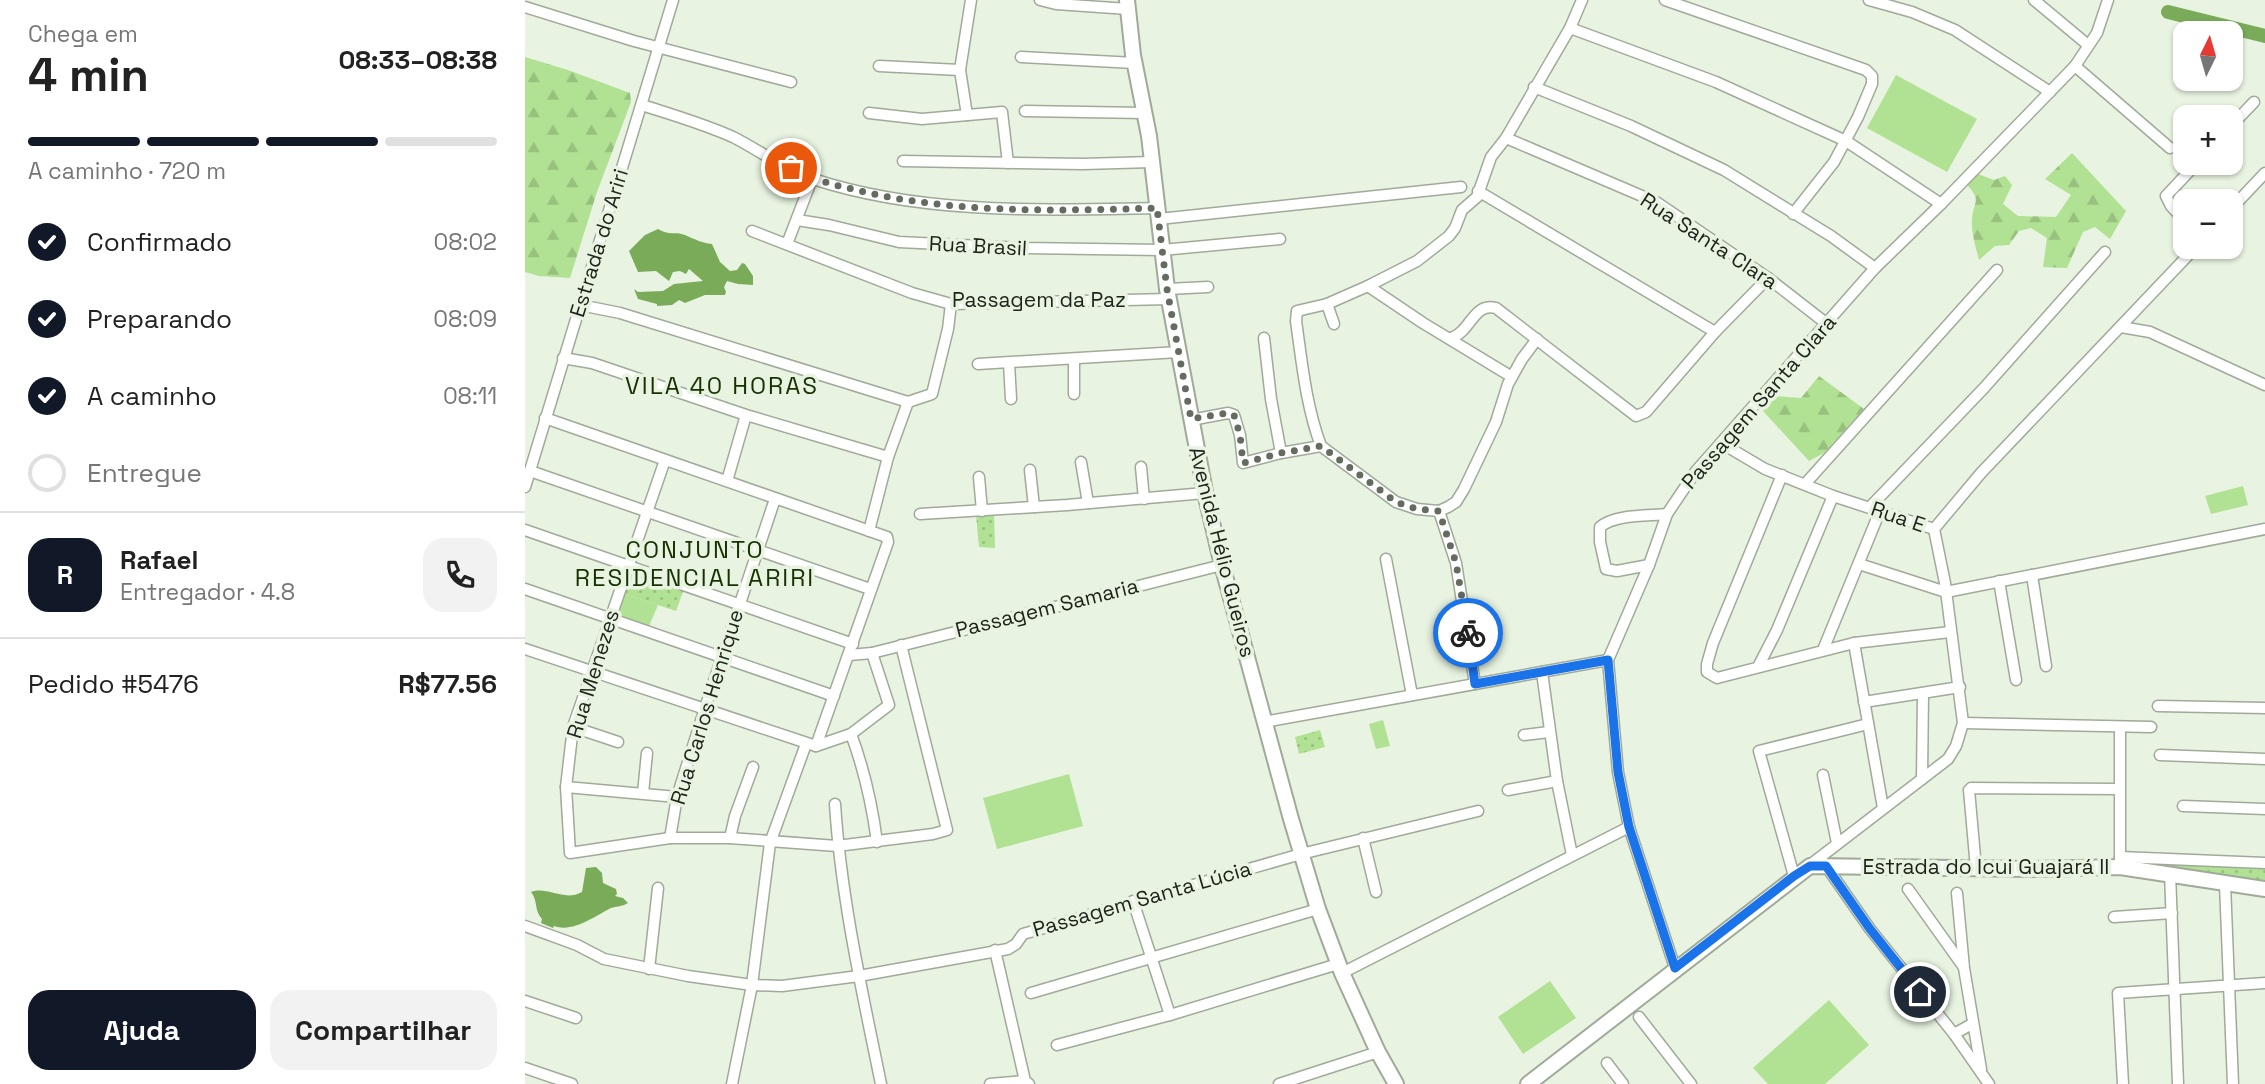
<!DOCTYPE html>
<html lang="pt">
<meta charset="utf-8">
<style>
body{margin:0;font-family:"Space Grotesk",sans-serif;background:#f2f2f2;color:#222;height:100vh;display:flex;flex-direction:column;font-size:26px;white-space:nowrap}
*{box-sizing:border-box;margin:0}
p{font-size:23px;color:#767676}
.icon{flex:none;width:38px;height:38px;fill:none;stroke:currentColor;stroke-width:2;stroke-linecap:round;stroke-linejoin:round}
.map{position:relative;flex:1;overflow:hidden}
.details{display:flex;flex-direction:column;background:#fff;width:525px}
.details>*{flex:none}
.needle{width:46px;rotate:5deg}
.controls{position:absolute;left:1648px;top:21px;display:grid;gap:14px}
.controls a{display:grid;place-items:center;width:70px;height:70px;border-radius:14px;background:#fff;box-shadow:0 2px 5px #0004;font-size:35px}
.pin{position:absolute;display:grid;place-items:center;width:60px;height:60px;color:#fff;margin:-30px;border:4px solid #fff;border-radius:50%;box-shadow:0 2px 7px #0007}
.courier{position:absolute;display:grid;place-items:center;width:70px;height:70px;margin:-35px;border:5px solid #1a73e8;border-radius:50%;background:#fff;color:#222;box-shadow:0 2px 9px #0007}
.overview em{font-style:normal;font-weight:800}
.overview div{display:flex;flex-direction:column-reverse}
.overview{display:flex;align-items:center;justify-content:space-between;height:119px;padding:0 28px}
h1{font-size:46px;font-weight:800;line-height:52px}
.bar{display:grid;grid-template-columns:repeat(4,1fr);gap:10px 7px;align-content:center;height:84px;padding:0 28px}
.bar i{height:9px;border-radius:5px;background:#e0e0e0}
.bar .on{background:#111827}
.bar p{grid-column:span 4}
.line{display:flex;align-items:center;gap:18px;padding:0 28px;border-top:2px solid #e0e0e0}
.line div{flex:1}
.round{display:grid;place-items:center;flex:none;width:74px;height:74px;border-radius:21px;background:#f2f2f2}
ol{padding:0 28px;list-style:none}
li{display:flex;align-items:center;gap:21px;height:77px}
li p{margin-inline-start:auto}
li .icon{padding:7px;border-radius:50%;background:#111827;color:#fff;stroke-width:4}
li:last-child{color:#767676}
li i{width:38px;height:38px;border:4px solid #e0e0e0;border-radius:50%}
.primary-button{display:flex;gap:14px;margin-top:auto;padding:14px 28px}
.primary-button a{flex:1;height:80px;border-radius:21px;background:#111827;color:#fff;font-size:28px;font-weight:800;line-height:80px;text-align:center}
.primary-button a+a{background:#f2f2f2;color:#222}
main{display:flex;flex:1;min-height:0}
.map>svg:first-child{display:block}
.forest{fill:url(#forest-firs)}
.park{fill:url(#park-dots)}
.garden{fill:#b1e193}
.water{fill:#7aab59}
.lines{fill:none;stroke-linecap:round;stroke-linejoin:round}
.river{stroke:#7aab59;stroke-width:14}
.street-casing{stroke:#9faa99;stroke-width:13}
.secondary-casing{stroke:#9faa99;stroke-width:18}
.street{stroke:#fff;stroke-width:10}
.secondary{stroke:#fff;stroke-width:14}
.done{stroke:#646c60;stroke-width:7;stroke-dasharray:0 12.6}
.route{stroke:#1a73e8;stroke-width:9}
.labels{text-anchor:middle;stroke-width:7;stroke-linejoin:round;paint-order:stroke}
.street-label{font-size:21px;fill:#1d221b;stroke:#e8f4e1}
.quarter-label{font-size:24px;letter-spacing:2px;fill:#173100;stroke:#e8f4e1}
</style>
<main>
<section class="details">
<div class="overview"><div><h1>4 min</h1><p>Chega em</p></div><em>08:33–08:38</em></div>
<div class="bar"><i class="on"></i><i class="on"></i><i class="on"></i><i></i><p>A caminho · 720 m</p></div>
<ol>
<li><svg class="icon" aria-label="check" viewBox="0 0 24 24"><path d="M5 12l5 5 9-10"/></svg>Confirmado<p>08:02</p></li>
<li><svg class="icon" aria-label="check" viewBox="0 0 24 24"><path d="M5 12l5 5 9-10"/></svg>Preparando<p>08:09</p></li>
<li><svg class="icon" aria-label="check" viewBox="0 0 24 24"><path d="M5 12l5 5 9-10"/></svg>A caminho<p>08:11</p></li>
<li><i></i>Entregue</li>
</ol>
<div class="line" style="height:126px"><b class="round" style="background:#111827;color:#fff">R</b><div><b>Rafael</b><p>Entregador · 4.8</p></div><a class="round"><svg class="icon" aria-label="phone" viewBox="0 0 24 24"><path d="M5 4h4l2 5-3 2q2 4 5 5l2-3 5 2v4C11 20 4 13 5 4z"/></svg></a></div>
<div class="line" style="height:91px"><div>Pedido #5476</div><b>R$77.56</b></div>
<div class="primary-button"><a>Ajuda</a><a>Compartilhar</a></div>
</section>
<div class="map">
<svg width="1740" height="1084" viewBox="0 0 1740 1084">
<defs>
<pattern id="forest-firs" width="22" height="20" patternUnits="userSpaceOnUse" patternTransform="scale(1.75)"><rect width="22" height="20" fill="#b1e193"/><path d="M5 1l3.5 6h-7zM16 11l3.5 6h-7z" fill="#98c17e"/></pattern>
<pattern id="park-dots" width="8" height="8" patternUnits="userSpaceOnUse" patternTransform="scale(1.75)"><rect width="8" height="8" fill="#b1e193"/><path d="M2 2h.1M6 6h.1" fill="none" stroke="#98c17e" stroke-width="1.8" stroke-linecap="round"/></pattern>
</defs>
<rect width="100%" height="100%" fill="#e8f4e1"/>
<g class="forest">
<polygon points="0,57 43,70 105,93 106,102 72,192 45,278 14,276 0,272"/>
<path d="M 1547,153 L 1601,211 L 1585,239 L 1570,227 L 1558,232 L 1542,268 L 1518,267 L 1522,238 L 1506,228 L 1494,231 L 1484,245 L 1470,246 L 1454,260 C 1451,248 1446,232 1447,220 C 1448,200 1458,202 1441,184 L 1453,174 L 1469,180 L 1480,176 L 1487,185 L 1478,204 L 1493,216 L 1531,217 L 1546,195 L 1520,179 Z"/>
<polygon points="1294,376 1339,409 1299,453 1284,461 1238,411 1248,396 1276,398"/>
</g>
<g class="park">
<polygon points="469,513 470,548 454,547 451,515"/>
<polygon points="104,568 160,586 151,611 96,593"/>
<polygon points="795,730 800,747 774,754 770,737"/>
<polygon points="1607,861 1740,868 1740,884 1700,880"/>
</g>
<g class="garden">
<polygon points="1371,75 1452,119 1422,172 1342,128"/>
<polygon points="1718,486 1723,505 1686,514 1680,496"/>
<polygon points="96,593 133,605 124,626 90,615"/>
<polygon points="858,720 865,746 851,749 844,724"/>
<polygon points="544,774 558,826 472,849 458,798"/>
<polygon points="1025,981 1051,1018 998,1054 973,1017"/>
<polygon points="1304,1000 1344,1045 1300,1084 1243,1084 1228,1068"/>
</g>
<g class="water">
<path d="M 133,229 C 144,236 150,231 160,235 C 169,239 177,243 187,244 L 195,262 L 205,271 L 212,270 L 217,263 L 220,264 L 228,276 L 228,285 L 213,284 L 202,281 L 199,287 L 201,292 L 200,295 L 180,295 L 160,303 L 154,300 L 147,305 L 132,306 L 132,304 L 113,299 L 109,289 L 113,292 L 138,291 L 149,284 L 178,281 L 164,269 L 161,274 L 155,271 L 148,272 L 144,281 L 131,271 L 113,272 L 104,251 L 120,235 Z"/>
<path d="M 71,867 L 77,873 L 78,883 L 91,889 L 92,894 L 90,896 L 98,898 L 103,903 L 101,904 C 96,907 91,906 86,908 C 70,916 48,933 29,926 L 28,928 L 16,923 L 17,919 C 9,911 13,900 6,892 C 23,886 39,902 57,892 L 61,868 Z"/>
</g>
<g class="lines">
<polyline class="river" points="1643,12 1740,36"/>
<defs>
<g id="street">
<polyline points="515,0 531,4 603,9"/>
<polyline points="1140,0 1341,70 1347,76 1347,84 1333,117 1309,162 1268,214"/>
<polyline points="1344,0 1387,12 1430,30 1525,92"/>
<polyline points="1509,0 1563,45"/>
<polyline points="0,7 109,41 266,82"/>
<polyline points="1045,28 1191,82 1321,141 1416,204"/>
<polyline points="496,57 610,63"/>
<polyline points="354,66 435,70"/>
<polyline points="1550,66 1645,148"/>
<polyline points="1009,87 1106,126 1199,170 1306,236 1350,268"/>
<path d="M 117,105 C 148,115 179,124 208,137 C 234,150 260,170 288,179 C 398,215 518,210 633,208"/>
<polyline points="500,111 619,113"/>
<polyline points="344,113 397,119 477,112 483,163"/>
<polyline points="442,115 435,70 446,0"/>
<polyline points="1706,126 1729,102"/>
<polyline points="981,138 1131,202 1243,278 1302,324"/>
<polyline points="378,161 558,164 627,162"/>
<polyline points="953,191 1190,332"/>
<polyline points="1706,209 1740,173"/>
<polyline points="634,219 936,187"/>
<polyline points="272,220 304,225 374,242 499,248 637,250 755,239"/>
<polyline points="1661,222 1646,206 1641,196 1672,163"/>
<polyline points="227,231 387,293 426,304 644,299"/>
<polyline points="262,244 287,179"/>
<polyline points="843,286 898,323 987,377"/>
<polyline points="642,289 683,287"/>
<polyline points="802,304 809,324"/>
<polyline points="55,305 95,313 383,402"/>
<polyline points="1596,327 1625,332 1740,385"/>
<polyline points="739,338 746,399 756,453"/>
<path d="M 926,338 C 946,332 948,302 971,308 L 1111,416 L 1121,412 L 1190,332 L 1243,278"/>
<polyline points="38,358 67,363 221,415 363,457"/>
<polyline points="484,363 486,399"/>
<polyline points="453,364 654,352"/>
<polyline points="549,394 549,360"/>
<polyline points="20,418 362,537 363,542 291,746"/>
<polyline points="666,420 703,413 709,415 715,435 718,463 756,453 796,446 871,502 892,509 914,511 923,507 931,502 939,489 971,422 983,384 997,359 1012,339"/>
<polyline points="1196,443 1240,469 1308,496 1409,529"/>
<path d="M 796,446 C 781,406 777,363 771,321 L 772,311 L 802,304 L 843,286 L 892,261 L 924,236 L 930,228 L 937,210 L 952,197 L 966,157 L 981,138 L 1045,28 L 1057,0"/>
<polyline points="140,460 48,727 41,787 45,853 145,838 205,838 312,846 408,834 422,830 376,645"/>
<polyline points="556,462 563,503"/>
<polyline points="616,467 619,499"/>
<polyline points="505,470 509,507"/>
<polyline points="5,471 345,589"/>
<polyline points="1257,475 1188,643 1182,664 1182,672 1192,678 1329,643 1425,632"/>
<polyline points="454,477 457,511"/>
<polyline points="202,481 221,415"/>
<polyline points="1280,484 1472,270"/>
<polyline points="0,487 148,0"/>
<polyline points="1345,507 1459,388 1580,252"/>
<polyline points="914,511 931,563 950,684"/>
<polyline points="395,514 542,505 680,493"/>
<polyline points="1409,529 1456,473 1671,247"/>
<polyline points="0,530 328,644"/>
<polyline points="344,531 363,457 383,402 407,394 423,329 426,304"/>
<polyline points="861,559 887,695"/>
<polyline points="1334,564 1421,592 1740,529"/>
<path d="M 1124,565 L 1092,571 L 1081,569 L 1075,542 L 1075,527 C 1090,514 1123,516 1142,514"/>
<polyline points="1507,575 1521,666"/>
<polyline points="1474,581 1491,680"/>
<polyline points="0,589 309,696"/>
<polyline points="1329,643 1358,808"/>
<polyline points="0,649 291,746 326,734 364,705 347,653"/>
<polyline points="1298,650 1355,511"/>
<polyline points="324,655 347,653 697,565"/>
<polyline points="1233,667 1252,630 1308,496"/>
<polyline points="1017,672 1032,781 1047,855"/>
<polyline points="1339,702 1435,687"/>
<polyline points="1633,706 1740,708"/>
<polyline points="739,722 1083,660"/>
<polyline points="1438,723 1626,727"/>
<polyline points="48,727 93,742"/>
<path d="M 326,734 C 339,769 347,804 352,842"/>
<polyline points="999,735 1024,732"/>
<polyline points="1635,755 1740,759"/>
<polyline points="1298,775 1312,843"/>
<polyline points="1397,779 1398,693"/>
<polyline points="41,787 152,797"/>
<polyline points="983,790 1032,781"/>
<polyline points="118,793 122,753"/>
<path d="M 310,804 C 316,898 337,991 356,1084"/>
<polyline points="1658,806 1740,809"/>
<polyline points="145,838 152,797 180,708 250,499"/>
<polyline points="205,838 210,816 228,767"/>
<polyline points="838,838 851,892"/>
<polyline points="1595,857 1740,863"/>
<polyline points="1299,863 1345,929 1429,1034 1464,1084"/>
<polyline points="1595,863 1595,727"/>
<polyline points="1285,865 1423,759 1431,746 1438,723 1420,583 1409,529"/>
<polyline points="1451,868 1444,790 1446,788 1594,789"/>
<polyline points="1645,873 1653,1084"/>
<polyline points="1269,876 1234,751 1343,724"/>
<polyline points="1700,884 1708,1084"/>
<polyline points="1383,889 1438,966"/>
<polyline points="1432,893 1439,968 1456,1069"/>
<polyline points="608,901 645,1015"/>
<polyline points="1589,917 1647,913"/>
<polyline points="0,926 52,945 79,959 163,976 227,985 257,986 334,976 483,949 491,944 498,934 776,854 953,811"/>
<polyline points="470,950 500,1081 504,1084"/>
<polyline points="1150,968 1104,827 1093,772 1083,660 1124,565 1142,514 1171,471 1350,268 1416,204 1550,66 1572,33 1583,0"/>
<polyline points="124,969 133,888"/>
<polyline points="817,973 1104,827"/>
<polyline points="506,993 793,909"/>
<polyline points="0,1001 51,1018"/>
<polyline points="1114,1017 1166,1084"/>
<polyline points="1429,1034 1447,1024"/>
<polyline points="532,1045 645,1015 813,964"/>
<polyline points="1082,1063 1098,1084"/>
<polyline points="0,1068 47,1084"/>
<polyline points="207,1084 227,985 245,843 281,744"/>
<polyline points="465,1084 500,1081"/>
<polyline points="754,1084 853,1052"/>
<polyline points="1598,1084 1593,993 1740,983"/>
</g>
<g id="secondary">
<polyline points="602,0 608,55 624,136 642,289 681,497 697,565 766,819 793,909 817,973 853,1052 871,1084"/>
<polyline points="1003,1084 1285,866 1504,869 1595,867 1740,889"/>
</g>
</defs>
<use href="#street" class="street-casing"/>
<use href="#secondary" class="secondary-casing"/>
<use href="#street" class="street"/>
<use href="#secondary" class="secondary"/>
</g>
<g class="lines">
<path class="done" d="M 266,168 C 286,179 305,184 327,189 C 426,214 531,211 632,208 L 642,289 L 666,419 L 703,413 L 709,415 L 715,435 L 718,463 L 756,453 L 796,446 L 871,502 L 892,509 L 914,511 L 931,563 L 943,633"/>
<polyline class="route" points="943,633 950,684 1083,660 1093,772 1104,827 1150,968 1269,876 1285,866 1301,866 1345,929 1395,992"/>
</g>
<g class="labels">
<g class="street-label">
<text transform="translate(1184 241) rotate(33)" y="7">Rua Santa Clara</text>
<text transform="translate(74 243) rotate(-73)" y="7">Estrada do Ariri</text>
<text transform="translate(453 246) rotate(3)" y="7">Rua Brasil</text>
<text x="514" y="307">Passagem da Paz</text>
<text transform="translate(1234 402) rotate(-49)" y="7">Passagem Santa Clara</text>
<text transform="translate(1373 517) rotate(19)" y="7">Rua E</text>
<text transform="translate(697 552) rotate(76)" y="7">Avenida Hélio Gueiros</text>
<text transform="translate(522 608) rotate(-14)" y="7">Passagem Samaria</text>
<text transform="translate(68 674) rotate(-73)" y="7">Rua Menezes</text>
<text transform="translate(182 707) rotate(-73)" y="7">Rua Carlos Henrique</text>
<text x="1461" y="874">Estrada do Icui Guajará II</text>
<text transform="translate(617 899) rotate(-16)" y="7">Passagem Santa Lúcia</text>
</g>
<g class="quarter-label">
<text x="197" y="394">VILA 40 HORAS</text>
<text x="170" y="558">CONJUNTO<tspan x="170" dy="28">RESIDENCIAL ARIRI</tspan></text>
</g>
</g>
</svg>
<div class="controls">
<a><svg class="needle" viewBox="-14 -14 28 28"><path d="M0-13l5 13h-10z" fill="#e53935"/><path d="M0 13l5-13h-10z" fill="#767676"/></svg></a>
<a>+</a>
<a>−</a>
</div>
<div class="pin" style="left:266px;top:168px;background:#ea580c"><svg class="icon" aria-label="bag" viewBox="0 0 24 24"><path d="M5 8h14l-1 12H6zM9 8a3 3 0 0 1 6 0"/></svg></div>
<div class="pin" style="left:1395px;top:992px;background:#1f2937"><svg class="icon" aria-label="home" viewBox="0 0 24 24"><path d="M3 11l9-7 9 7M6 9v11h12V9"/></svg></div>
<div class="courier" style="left:943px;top:633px"><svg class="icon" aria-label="bike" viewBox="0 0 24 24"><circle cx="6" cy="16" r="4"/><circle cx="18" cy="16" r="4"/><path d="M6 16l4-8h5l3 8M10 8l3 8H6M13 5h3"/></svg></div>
</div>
</main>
